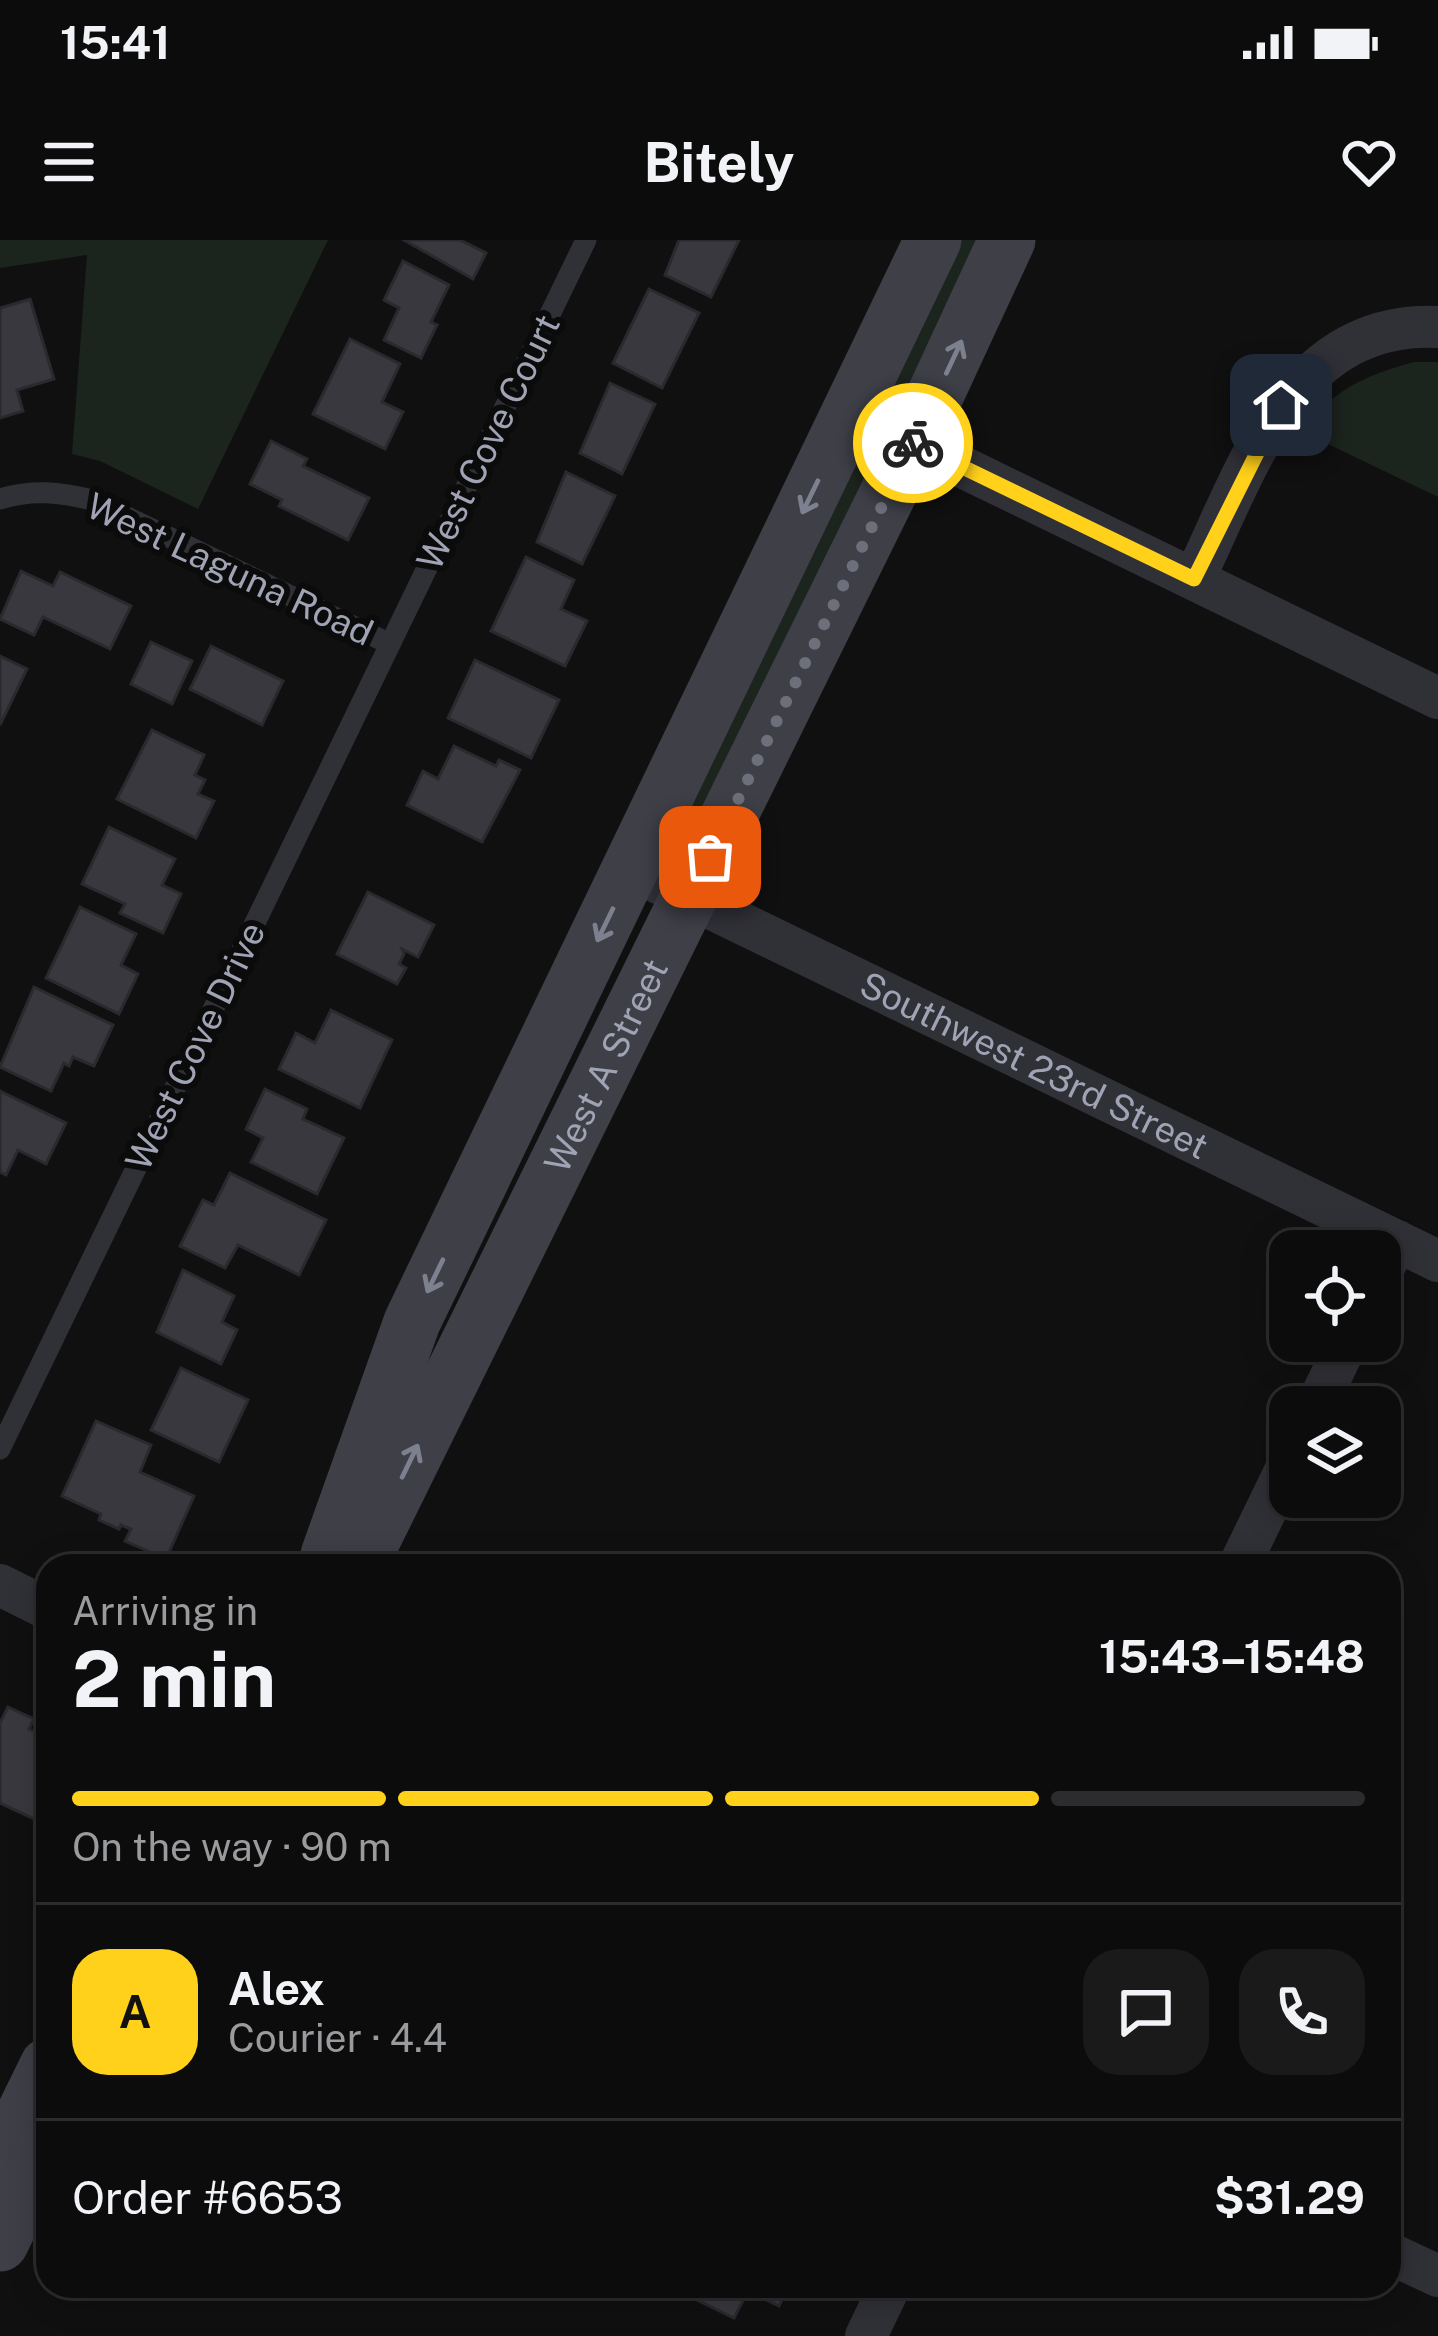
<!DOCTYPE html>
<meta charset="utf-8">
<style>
body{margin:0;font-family:"Public Sans",sans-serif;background:#1a1a1b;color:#f1f3f6;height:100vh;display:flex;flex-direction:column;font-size:45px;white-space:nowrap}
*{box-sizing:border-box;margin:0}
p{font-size:39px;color:#9a9b9d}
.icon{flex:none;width:66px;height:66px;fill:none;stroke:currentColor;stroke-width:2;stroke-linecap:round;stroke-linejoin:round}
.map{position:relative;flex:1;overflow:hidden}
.drawer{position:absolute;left:36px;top:1314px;width:1365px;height:744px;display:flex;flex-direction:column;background:#0c0c0d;border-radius:36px;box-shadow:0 6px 30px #0003,0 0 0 3px #2c2c2e}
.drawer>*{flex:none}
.tools{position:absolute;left:1269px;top:990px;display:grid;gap:24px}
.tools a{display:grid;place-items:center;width:132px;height:132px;border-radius:24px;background:#0c0c0d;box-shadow:0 6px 30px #0003,0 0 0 3px #2c2c2e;font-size:60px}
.pin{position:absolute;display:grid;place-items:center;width:102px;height:102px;color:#fff;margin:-51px;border-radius:24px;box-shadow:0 6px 18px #0006}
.courier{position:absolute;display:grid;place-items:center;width:120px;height:120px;margin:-60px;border:9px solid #ffd11a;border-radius:50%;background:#fff;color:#222;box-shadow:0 3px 15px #0007}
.overview em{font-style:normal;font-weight:700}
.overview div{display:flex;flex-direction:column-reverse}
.overview{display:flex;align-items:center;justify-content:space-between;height:204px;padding:0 36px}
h1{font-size:78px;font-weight:700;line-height:90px}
.bar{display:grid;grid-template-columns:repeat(4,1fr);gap:18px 12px;align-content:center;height:144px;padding:0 36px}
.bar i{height:15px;border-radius:9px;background:#2c2c2e}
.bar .selected{background:#ffd11a}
.bar p{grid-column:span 4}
.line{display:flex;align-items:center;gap:30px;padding:0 36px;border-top:3px solid #2c2c2e}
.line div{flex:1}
.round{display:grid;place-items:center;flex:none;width:126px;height:126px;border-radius:36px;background:#1a1a1b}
.status{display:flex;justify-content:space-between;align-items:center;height:84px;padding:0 60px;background:#0c0c0d;direction:ltr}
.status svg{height:33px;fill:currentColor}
header{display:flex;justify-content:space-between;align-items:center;height:156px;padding:0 36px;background:#0c0c0d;font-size:54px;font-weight:700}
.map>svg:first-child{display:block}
.green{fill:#1c241e}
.building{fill:#39383e;stroke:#2a292e;stroke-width:3}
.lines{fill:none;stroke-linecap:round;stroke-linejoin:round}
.service{stroke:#303037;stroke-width:21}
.minor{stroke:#303037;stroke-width:42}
.secondary{stroke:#3e3f47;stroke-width:57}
.oneway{stroke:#7d808e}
.done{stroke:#6d707b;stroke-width:12;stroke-dasharray:0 21.6}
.route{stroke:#ffd11a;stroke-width:15}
.labels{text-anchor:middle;stroke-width:12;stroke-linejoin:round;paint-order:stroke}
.street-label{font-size:36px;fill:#9fa3b4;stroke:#0b0b0c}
</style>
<div class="status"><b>15:41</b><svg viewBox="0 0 49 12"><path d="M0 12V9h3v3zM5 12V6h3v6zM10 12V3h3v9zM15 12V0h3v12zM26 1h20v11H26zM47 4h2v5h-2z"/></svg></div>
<header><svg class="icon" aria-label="menu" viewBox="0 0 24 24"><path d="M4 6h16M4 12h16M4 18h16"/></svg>Bitely<svg class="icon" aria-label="heart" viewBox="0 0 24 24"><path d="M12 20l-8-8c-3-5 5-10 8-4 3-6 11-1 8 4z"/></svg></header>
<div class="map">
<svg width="1438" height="2096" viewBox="0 0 1438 2096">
<rect width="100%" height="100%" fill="#101011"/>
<g class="green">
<polygon points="0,0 328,0 198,269 100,221 72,214 87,15 0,28"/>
<polygon points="949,0 985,0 684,608 676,567"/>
<path d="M 1414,122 L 1438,122 L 1438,257 L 1301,191 C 1335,149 1363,136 1414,122 Z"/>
</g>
<g class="building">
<polygon points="404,0 460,0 486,13 473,39"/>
<polygon points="679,0 739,0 711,57 665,35"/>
<polygon points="403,21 449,45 431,82 437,85 421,118 384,100 399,68 384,60"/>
<polygon points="649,49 699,73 662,148 613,123"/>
<polygon points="30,59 54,139 17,150 23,171 0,178 0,68"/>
<polygon points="350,99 400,124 382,162 403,172 385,209 313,174"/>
<polygon points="610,143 655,164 622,234 580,213"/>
<polygon points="271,201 307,219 303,226 369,258 348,300 279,266 282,260 250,244"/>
<polygon points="566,232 615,256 582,324 537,302"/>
<polygon points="526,317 574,340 561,369 587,381 565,426 491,391"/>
<polygon points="21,331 53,346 60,332 131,366 110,409 43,377 34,395 0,379"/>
<polygon points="151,402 192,421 172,464 131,444"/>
<polygon points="211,406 283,441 262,485 190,449"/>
<polygon points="0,416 27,429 0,485"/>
<polygon points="475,420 559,460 531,518 448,478"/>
<polygon points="152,490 204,515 195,535 205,540 198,554 214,561 196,598 117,559"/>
<polygon points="454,506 496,526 499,520 520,530 482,602 407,565 423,531 438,539"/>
<polygon points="109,587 175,619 162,645 181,654 163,693 120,673 125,664 82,644"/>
<polygon points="368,652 434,685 418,717 402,709 404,714 399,724 406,728 397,744 337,714"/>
<polygon points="80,667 136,694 121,725 138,734 119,774 46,738"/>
<polygon points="34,747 113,785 94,826 73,817 69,826 64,823 51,851 0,827"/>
<polygon points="331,770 392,800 360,868 279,829 296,793 315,803"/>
<polygon points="265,849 307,869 303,879 344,898 317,954 251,922 263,898 246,889"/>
<polygon points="0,851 66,883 46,924 18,910 6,935 0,932"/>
<polygon points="230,933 326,980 299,1035 238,1005 225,1028 180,1006 203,960 214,965"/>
<polygon points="183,1030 234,1056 222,1082 237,1090 221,1124 157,1092"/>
<polygon points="181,1128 248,1160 219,1222 151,1190"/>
<polygon points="96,1181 151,1205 140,1232 194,1256 166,1319 125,1301 131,1289 121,1285 119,1289 99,1280 101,1274 62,1256"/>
<polygon points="8,1467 34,1479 29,1489 42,1495 48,1482 48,1577 45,1584 0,1563 0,1483"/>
<polygon points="692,2046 788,2046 779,2066 748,2051 734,2078 687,2055"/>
</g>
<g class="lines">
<g class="service">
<path d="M 0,259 C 32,249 60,252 92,260 L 390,404"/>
<polyline points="0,1209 586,0"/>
</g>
<g class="minor">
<polyline points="913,203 1438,458"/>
<path d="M 1194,339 C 1247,230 1291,80 1438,87"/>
<path id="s1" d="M 632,630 L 1438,1021"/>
<polyline points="1380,1035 1397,1001"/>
<polyline points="1316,1167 1348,1101"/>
<polyline points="1239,1326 1290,1221"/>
<polyline points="0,1345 48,1369"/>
<polyline points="1389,2013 1438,2036"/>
<polyline points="866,2096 890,2046"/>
</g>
<g class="secondary">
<polyline points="329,1315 412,1082 933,0"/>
<path id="s2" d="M 359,1326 L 913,203 L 1007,0"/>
<polyline points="0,1924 48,1826"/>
<polyline points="0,2003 48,1904"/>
</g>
</g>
<defs><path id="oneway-shaft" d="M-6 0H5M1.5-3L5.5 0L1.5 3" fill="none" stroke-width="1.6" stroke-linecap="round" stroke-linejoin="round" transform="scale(3)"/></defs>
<g class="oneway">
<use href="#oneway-shaft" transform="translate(954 117) rotate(-65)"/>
<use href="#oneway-shaft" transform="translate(810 257) rotate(116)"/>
<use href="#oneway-shaft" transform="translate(605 685) rotate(116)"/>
<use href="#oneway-shaft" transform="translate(435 1036) rotate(116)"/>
<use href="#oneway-shaft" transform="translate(410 1221) rotate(-64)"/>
</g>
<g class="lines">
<polyline class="done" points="710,617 913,203"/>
<polyline class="route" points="913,203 1194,339 1281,165"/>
</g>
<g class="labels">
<g class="street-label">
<text transform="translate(488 202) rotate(-64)" y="13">West Cove Court</text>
<text transform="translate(230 329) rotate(25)" y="13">West Laguna Road</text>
<text transform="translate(195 806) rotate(-64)" y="13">West Cove Drive</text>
<text dy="13" stroke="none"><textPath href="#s1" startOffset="447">Southwest 23rd Street</textPath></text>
<text dy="13" stroke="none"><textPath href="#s2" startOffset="558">West A Street</textPath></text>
</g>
</g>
</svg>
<div class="tools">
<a><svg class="icon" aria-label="locate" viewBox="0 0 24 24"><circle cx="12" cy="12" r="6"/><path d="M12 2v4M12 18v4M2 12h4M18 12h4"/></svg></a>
<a><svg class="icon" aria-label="layers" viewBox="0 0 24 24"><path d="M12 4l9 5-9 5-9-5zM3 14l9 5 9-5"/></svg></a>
</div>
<div class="pin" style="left:710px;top:617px;background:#ea580c"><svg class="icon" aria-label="bag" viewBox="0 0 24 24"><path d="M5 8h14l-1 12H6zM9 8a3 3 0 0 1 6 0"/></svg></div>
<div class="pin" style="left:1281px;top:165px;background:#1f2937"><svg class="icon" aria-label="home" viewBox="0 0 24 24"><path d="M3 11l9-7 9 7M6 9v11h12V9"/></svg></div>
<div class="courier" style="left:913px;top:203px"><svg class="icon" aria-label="bike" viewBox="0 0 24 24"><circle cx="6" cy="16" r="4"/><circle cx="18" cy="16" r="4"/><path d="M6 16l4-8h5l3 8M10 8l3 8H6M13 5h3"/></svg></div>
<section class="drawer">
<div class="overview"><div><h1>2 min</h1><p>Arriving in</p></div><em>15:43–15:48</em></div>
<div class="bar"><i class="selected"></i><i class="selected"></i><i class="selected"></i><i></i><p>On the way · 90 m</p></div>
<div class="line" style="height:216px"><b class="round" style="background:#ffd11a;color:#111">A</b><div><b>Alex</b><p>Courier · 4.4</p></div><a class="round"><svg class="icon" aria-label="chat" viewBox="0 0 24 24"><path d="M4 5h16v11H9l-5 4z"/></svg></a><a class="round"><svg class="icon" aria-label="phone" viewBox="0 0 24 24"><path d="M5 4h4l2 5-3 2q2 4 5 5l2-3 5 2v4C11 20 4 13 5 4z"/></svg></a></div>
<div class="line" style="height:156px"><div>Order #6653</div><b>$31.29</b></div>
</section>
</div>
